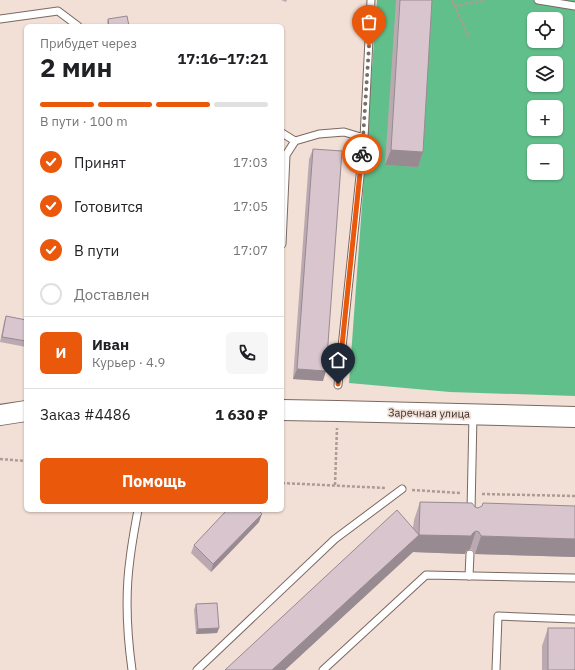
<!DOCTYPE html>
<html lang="ru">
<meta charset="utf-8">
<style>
body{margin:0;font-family:"IBM Plex Sans",sans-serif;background:#f6f6f6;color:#202124;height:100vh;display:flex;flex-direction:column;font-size:15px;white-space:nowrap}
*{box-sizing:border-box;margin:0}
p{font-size:13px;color:#757577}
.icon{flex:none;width:22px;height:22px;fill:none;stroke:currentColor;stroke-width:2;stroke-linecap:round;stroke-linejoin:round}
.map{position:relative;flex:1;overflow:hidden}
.sheet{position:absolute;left:24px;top:24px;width:260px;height:488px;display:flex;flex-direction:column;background:#fff;border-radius:6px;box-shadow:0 1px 3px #0004}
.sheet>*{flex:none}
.fabs{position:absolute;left:527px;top:12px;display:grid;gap:8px}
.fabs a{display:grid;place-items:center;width:36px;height:36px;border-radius:6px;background:#fff;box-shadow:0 1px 3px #0004;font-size:20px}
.pin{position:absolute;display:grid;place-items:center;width:34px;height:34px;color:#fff;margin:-41px -17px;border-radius:50% 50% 50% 0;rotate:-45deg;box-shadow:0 0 4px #0007}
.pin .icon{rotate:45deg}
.courier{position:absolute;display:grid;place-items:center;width:40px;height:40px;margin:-20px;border:3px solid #ea580c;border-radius:50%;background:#fff;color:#222;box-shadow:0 1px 5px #0007}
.headline em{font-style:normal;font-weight:700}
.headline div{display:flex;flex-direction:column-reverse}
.headline{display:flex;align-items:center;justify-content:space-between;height:68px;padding:0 16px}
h1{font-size:26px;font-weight:700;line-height:30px}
.bar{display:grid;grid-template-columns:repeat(4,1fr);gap:6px 4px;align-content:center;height:48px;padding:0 16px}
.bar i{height:5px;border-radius:3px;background:#e0e0e0}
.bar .active{background:#ea580c}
.bar p{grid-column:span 4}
.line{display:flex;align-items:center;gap:10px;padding:0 16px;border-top:1px solid #e0e0e0}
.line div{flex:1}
.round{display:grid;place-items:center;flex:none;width:42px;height:42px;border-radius:6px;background:#f6f6f6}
ol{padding:0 16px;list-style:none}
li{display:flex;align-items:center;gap:12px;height:44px}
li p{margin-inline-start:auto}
li .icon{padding:4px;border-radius:50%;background:#ea580c;color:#fff;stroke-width:4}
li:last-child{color:#757577}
li i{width:22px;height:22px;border:2px solid #e0e0e0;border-radius:50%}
.primary-button{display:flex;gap:8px;margin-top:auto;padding:8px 16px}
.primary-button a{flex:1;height:46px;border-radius:6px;background:#ea580c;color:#fff;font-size:16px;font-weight:700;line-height:46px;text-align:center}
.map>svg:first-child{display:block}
.forest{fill:#61bf8b;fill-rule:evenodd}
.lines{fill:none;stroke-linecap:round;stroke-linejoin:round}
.lane-casing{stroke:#7a6961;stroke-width:9}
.secondary-casing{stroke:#7a6961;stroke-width:22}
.path{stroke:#ab9c96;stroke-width:2.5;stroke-dasharray:3 2;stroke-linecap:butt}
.lane{stroke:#fff;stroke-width:7}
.secondary{stroke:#fff;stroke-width:20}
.wall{fill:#baa9b0}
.shaded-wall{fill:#978a90}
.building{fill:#d8c5cd;stroke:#978a90}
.done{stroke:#786d68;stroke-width:4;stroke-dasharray:0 7.2}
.route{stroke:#ea580c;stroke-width:5}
.labels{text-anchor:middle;stroke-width:3.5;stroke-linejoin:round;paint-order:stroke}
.street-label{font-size:11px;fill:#362f2c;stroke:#f2dfd6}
</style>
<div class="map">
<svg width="575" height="670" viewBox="0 0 575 670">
<rect width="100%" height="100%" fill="#f2dfd6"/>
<path class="forest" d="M 377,0 L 575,0 L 575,396 L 450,392 L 349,383 ZM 534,19 L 556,19 L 556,41 L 534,41 ZM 534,63 L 556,63 L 556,85 L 534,85 ZM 534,107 L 556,107 L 556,129 L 534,129 ZM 534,151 L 556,151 L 556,173 L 534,173 Z"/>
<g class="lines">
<defs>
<g id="lane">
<polyline points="538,0 575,6"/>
<polyline points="0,19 58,11 78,26"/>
<polyline points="282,133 295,141"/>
<polyline points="282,244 286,155 295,141 319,134 344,132 364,138 371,0"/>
<polyline points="338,385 364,138"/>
<polyline points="471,511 473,415"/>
<polyline points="469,576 470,554"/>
<path d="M 132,670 C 127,634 125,595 130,559 C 132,542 135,526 138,510"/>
<polyline points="197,670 335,539 402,489"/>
<polyline points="323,670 426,575 575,578"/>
<polyline points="496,670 498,616 575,619"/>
</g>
<g id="secondary">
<polyline points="282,410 337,411 575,417"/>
<polyline points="0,415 26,411"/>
</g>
</defs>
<use href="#lane" class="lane-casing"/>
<use href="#secondary" class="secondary-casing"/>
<g class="path">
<polyline points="452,0 469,37"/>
<polyline points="455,6 485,0"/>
<polyline points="0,459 26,461"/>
<polyline points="282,483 385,488"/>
<polyline points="335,485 337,428"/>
<polyline points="412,490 461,493"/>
<polyline points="482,494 575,496"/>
</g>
<use href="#lane" class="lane"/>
<use href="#secondary" class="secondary"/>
</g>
<g class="wall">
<polygon points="281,0 287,0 286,2"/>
<polygon points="396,0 432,0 423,152 418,167 385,165"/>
<polygon points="108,19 129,26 108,26 107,22"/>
<polygon points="313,149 323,381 293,379 309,159"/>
<polygon points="6,316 26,320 26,347 0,342 4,322"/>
<polygon points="420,502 475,507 478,508 575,506 575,557 475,554 473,550 470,549 466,551 465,554 413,552 285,670 225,670 413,528 414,520"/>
<polygon points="259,522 211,572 191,553 194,545"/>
<polygon points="196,604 219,628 217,633 196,634 194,610"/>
<polygon points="548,628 575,670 542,670 542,646"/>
</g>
<g class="shaded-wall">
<polygon points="391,150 423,152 418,167 385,165"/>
<polygon points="297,369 326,371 323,381 293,379"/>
<polygon points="262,514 259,522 211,572 213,564"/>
<polygon points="476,531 470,549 466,551 465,554 413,552 285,670 272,670 419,535"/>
<polygon points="481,536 575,539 575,557 475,554"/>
<polygon points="219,628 217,633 196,634 198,629"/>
</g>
<g class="building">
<polygon points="400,0 432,0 423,152 391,150"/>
<polygon points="127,16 129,26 109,26 108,19"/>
<polygon points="313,149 342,151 326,371 297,369"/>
<polygon points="6,316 26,320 26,341 2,337"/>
<polygon points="420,502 472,503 475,507 478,508 482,506 483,503 575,506 575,539 481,536 479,532 476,531 473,533 471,536 419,535"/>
<polygon points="227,510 258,510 262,514 213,564 194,545"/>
<polygon points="397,510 419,535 272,670 225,670"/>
<polygon points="217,603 219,628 198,629 196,604"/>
<rect x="548" y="628" width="27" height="42"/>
</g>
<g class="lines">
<polyline class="done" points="362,154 369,46"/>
<polyline class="route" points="338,384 362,154"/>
</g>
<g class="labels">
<g class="street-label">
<text transform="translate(429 413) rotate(1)" y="4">Заречная улица</text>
</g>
</g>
</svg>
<div class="fabs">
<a><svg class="icon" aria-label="locate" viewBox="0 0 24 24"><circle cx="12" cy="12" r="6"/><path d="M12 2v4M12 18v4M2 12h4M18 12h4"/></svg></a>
<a><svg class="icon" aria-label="layers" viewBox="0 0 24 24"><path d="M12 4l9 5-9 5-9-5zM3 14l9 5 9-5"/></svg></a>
<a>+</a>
<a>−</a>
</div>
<div class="pin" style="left:369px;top:46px;background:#ea580c"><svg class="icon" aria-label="bag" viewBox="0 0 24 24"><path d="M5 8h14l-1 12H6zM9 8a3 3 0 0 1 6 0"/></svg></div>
<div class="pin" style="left:338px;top:384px;background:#1f2937"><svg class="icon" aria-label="home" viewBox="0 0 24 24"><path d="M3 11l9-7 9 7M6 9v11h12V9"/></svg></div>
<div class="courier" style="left:362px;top:154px"><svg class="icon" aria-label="bike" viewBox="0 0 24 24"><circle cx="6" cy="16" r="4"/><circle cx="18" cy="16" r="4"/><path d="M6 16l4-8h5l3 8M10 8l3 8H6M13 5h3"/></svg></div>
<section class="sheet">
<div class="headline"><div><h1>2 мин</h1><p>Прибудет через</p></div><em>17:16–17:21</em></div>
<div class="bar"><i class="active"></i><i class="active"></i><i class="active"></i><i></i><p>В пути · 100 m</p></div>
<ol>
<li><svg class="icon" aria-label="check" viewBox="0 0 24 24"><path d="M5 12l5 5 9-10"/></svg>Принят<p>17:03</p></li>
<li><svg class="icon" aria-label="check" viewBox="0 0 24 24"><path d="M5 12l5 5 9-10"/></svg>Готовится<p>17:05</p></li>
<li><svg class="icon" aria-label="check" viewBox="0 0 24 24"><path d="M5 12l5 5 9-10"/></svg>В пути<p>17:07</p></li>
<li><i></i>Доставлен</li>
</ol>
<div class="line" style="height:72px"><b class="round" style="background:#ea580c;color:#fff">И</b><div><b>Иван</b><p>Курьер · 4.9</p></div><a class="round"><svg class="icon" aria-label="phone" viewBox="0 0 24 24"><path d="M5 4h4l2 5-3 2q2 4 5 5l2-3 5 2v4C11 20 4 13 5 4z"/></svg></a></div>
<div class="line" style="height:52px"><div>Заказ #4486</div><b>1 630 ₽</b></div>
<div class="primary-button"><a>Помощь</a></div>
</section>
</div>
